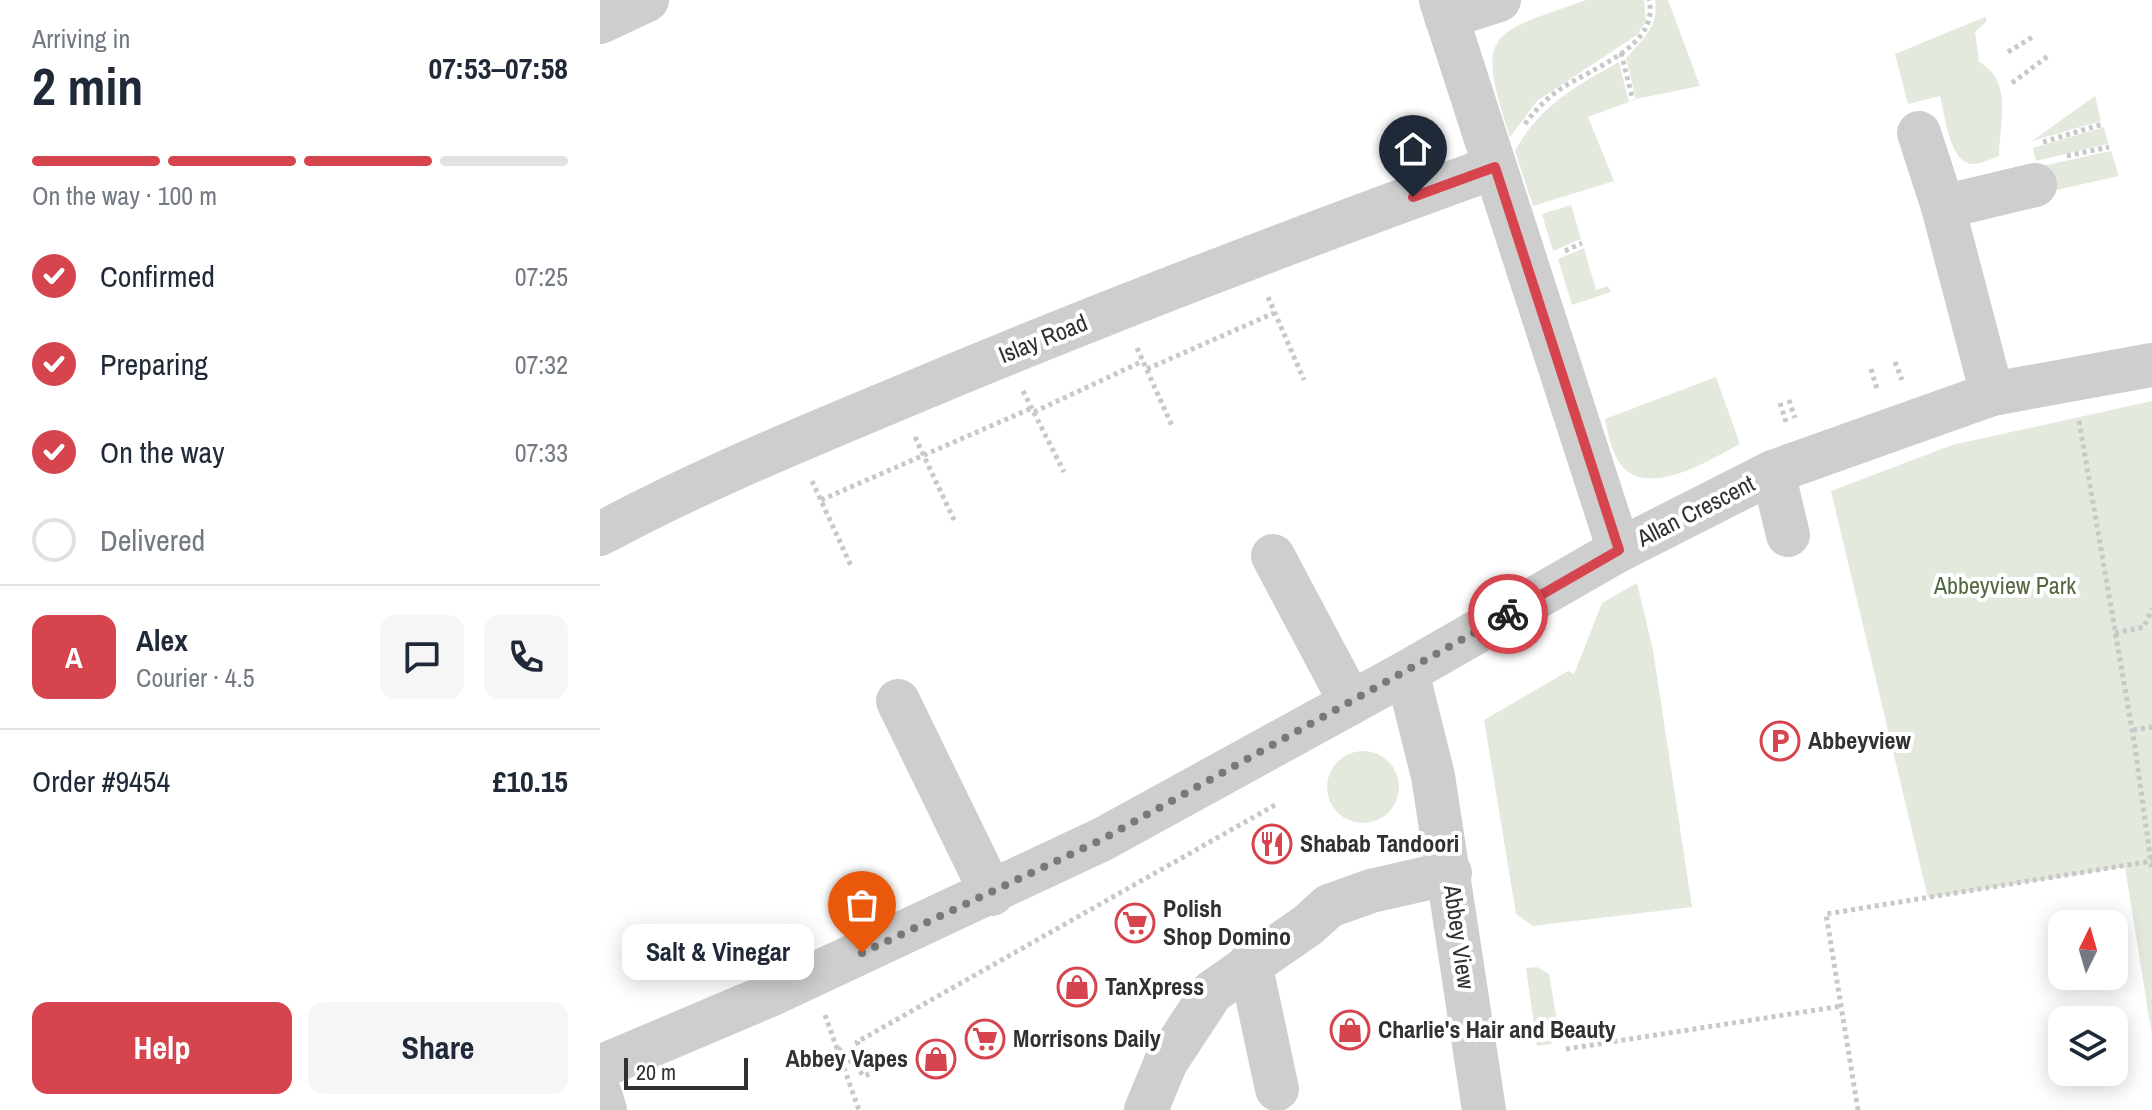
<!DOCTYPE html>
<meta charset="utf-8">
<style>
body{margin:0;font-family:"Archivo Narrow",sans-serif;background:#f6f6f7;color:#1f2937;height:100vh;display:flex;flex-direction:column;font-size:30px;white-space:nowrap}
*{box-sizing:border-box;margin:0}
p{font-size:26px;color:#747a83}
.icon{flex:none;width:44px;height:44px;fill:none;stroke:currentColor;stroke-width:2;stroke-linecap:round;stroke-linejoin:round}
.map{position:relative;flex:1;overflow:hidden}
.details{display:flex;flex-direction:column;background:#fff;width:600px}
.details>*{flex:none}
.needle{width:52px;rotate:5deg}
.tools{position:absolute;left:1448px;top:910px;display:grid;gap:16px}
.tools a{display:grid;place-items:center;width:80px;height:80px;border-radius:16px;background:#fff;box-shadow:0 4px 20px #0003;font-size:40px}
.scale{position:absolute;left:24px;bottom:20px;width:124px;box-sizing:border-box;padding-left:8px;border:4px solid #313131;border-top:0;font-size:22px;line-height:28px;white-space:nowrap;color:#313131;-webkit-text-stroke:6px #fff;paint-order:stroke}
.pin{position:absolute;display:grid;place-items:center;width:68px;height:68px;color:#fff;margin:-82px -34px;border-radius:50% 50% 50% 0;rotate:-45deg;box-shadow:0 0 8px #0007}
.pin .icon{rotate:45deg}
.courier{position:absolute;display:grid;place-items:center;width:80px;height:80px;margin:-40px;border:6px solid #d6454e;border-radius:50%;background:#fff;color:#222;box-shadow:0 2px 10px #0007}
.bubble{position:absolute;height:56px;border-radius:16px;background:#fff;box-shadow:0 4px 20px #0003;font-size:26px;font-weight:800;line-height:56px;text-align:center}
.overview em{font-style:normal;font-weight:800}
.overview div{display:flex;flex-direction:column-reverse}
.overview{display:flex;align-items:center;justify-content:space-between;height:136px;padding:0 32px}
h1{font-size:52px;font-weight:800;line-height:60px}
.bar{display:grid;grid-template-columns:repeat(4,1fr);gap:12px 8px;align-content:center;height:96px;padding:0 32px}
.bar i{height:10px;border-radius:6px;background:#e0e1e3}
.bar .on{background:#d6454e}
.bar p{grid-column:span 4}
.line{display:flex;align-items:center;gap:20px;padding:0 32px;border-top:2px solid #e0e1e3}
.line div{flex:1}
.round{display:grid;place-items:center;flex:none;width:84px;height:84px;border-radius:16px;background:#f6f6f7}
ol{padding:0 32px;list-style:none}
li{display:flex;align-items:center;gap:24px;height:88px}
li p{margin-inline-start:auto}
li .icon{padding:8px;border-radius:50%;background:#d6454e;color:#fff;stroke-width:4}
li:last-child{color:#747a83}
li i{width:44px;height:44px;border:4px solid #e0e1e3;border-radius:50%}
.cta{display:flex;gap:16px;margin-top:auto;padding:16px 32px}
.cta a{flex:1;height:92px;border-radius:16px;background:#d6454e;color:#fff;font-size:32px;font-weight:800;line-height:92px;text-align:center}
.cta a+a{background:#f6f6f7;color:#1f2937}
main{display:flex;flex:1;min-height:0}
.map>svg:first-child{display:block}
.green{fill:#e4e9de}
.lines{fill:none;stroke-linecap:round;stroke-linejoin:round}
.path{stroke:#c8c8c8;stroke-width:5;stroke-dasharray:4 4;stroke-linecap:butt}
.minor{stroke:#cecece;stroke-width:44}
.done{stroke:#797979;stroke-width:8;stroke-dasharray:0 14.4}
.route{stroke:#d6454e;stroke-width:10}
.labels{text-anchor:middle;stroke-width:8;stroke-linejoin:round;paint-order:stroke}
.street-label{font-size:24px;fill:#313131;stroke:#fff}
.park-label{font-size:24px;fill:#546942;stroke:#fff}
.poi-label{font-size:24px;font-weight:bold;fill:#313131;stroke:#fff;text-anchor:start}
</style>
<main>
<section class="details">
<div class="overview"><div><h1>2 min</h1><p>Arriving in</p></div><em>07:53–07:58</em></div>
<div class="bar"><i class="on"></i><i class="on"></i><i class="on"></i><i></i><p>On the way · 100 m</p></div>
<ol>
<li><svg class="icon" aria-label="check" viewBox="0 0 24 24"><path d="M5 12l5 5 9-10"/></svg>Confirmed<p>07:25</p></li>
<li><svg class="icon" aria-label="check" viewBox="0 0 24 24"><path d="M5 12l5 5 9-10"/></svg>Preparing<p>07:32</p></li>
<li><svg class="icon" aria-label="check" viewBox="0 0 24 24"><path d="M5 12l5 5 9-10"/></svg>On the way<p>07:33</p></li>
<li><i></i>Delivered</li>
</ol>
<div class="line" style="height:144px"><b class="round" style="background:#d6454e;color:#fff">A</b><div><b>Alex</b><p>Courier · 4.5</p></div><a class="round"><svg class="icon" aria-label="chat" viewBox="0 0 24 24"><path d="M4 5h16v11H9l-5 4z"/></svg></a><a class="round"><svg class="icon" aria-label="phone" viewBox="0 0 24 24"><path d="M5 4h4l2 5-3 2q2 4 5 5l2-3 5 2v4C11 20 4 13 5 4z"/></svg></a></div>
<div class="line" style="height:104px"><div>Order #9454</div><b>£10.15</b></div>
<div class="cta"><a>Help</a><a>Share</a></div>
</section>
<div class="map">
<svg width="1552" height="1110" viewBox="0 0 1552 1110">
<rect width="100%" height="100%" fill="#fff"/>
<g class="green">
<path d="M 986,0 L 1044,0 L 1046,21 L 1037,35 L 937,101 L 910,137 C 875,30 888,35 986,0 Z"/>
<path d="M 1055,0 L 1068,0 L 1100,86 L 1036,99 L 1026,58 C 1042,40 1059,27 1055,0 Z"/>
<path d="M 1385,17 L 1387,21 L 1375,32 L 1379,62 C 1413,80 1400,123 1399,156 C 1391,159 1381,164 1373,164 C 1349,163 1345,114 1340,96 L 1308,104 L 1295,54 Z"/>
<path d="M 1019,62 L 1029,102 L 988,117 L 1014,181 L 933,206 L 915,151 C 939,106 976,86 1019,62 Z"/>
<polygon points="1495,96 1501,121 1432,141"/>
<polygon points="1504,127 1508,144 1436,161 1433,148"/>
<polygon points="1511,151 1519,176 1443,193 1437,167"/>
<polygon points="971,205 981,239 953,251 942,214"/>
<polygon points="984,248 996,290 1008,286 1011,292 972,305 958,259"/>
<path d="M 1116,377 L 1140,444 C 1111,459 1044,502 1019,462 C 1011,450 1008,433 1005,419 Z"/>
<polygon points="1552,401 1552,1036 1525,867 1328,898 1231,491 1352,445"/>
<polygon points="1037,583 1053,650 1092,907 933,926 916,914 884,720 968,671 974,674 1002,603"/>
<circle cx="763" cy="787" r="36"/>
<polygon points="937,967 949,974 959,1032 951,1044 937,1046 926,968"/>
</g>
<g class="lines">
<g class="path">
<polyline points="1408,52 1434,36"/>
<polyline points="1021,53 1033,100"/>
<polyline points="1412,83 1448,56"/>
<path d="M 925,124 C 936,109 947,98 962,88 C 992,68 1060,46 1049,0"/>
<polyline points="1443,142 1503,124"/>
<polyline points="1467,156 1509,147"/>
<polyline points="965,251 982,243"/>
<polyline points="668,297 704,380"/>
<polyline points="537,348 573,428"/>
<polyline points="1295,362 1302,380"/>
<polyline points="547,369 674,313"/>
<polyline points="1271,369 1277,389"/>
<polyline points="423,391 464,472"/>
<polyline points="1189,400 1195,418"/>
<polyline points="1180,403 1186,422"/>
<polyline points="434,412 543,361"/>
<polyline points="1479,421 1535,747 1552,870"/>
<polyline points="315,437 354,520"/>
<polyline points="212,481 252,568"/>
<polyline points="221,500 432,408"/>
<polyline points="1515,633 1544,627 1552,609"/>
<polyline points="1533,730 1552,727"/>
<polyline points="225,1015 259,1110"/>
<polyline points="238,1048 264,1076 274,1072 257,1042 675,805"/>
<polyline points="966,1049 1242,1006"/>
<polyline points="1258,1110 1226,914 1552,861"/>
</g>
<g class="minor">
<polyline points="841,0 1019,550"/>
<polyline points="846,17 899,0"/>
<polyline points="0,22 47,0"/>
<polyline points="1319,133 1343,207 1435,185"/>
<polyline points="1343,207 1392,394"/>
<polyline points="1173,472 1188,535"/>
<path d="M 0,534 C 100,480 204,438 309,394 C 502,313 698,238 895,167"/>
<polyline points="673,556 751,703"/>
<polyline points="807,672 833,776 884,1110"/>
<polyline points="298,701 392,894"/>
<polyline points="650,963 677,1089"/>
<polyline points="0,1067 170,995 503,839 807,672 1019,550 1173,472 1392,394 1552,365"/>
<polyline points="0,1094 5,1110"/>
<polyline points="546,1110 566,1062 612,992 708,925 729,906 771,891 850,873"/>
</g>
</g>
<g class="lines">
<polyline class="done" points="262,953 503,839 908,614"/>
<polyline class="route" points="813,197 895,167 1019,550 908,614"/>
</g>
<defs>
<symbol id="parking-ring" viewBox="-11 -11 22 22"><circle r="9.5" fill="#fff" stroke="#d6454e" stroke-width="1.5"/><path d="M-3.5-5.5H1a3.5 3.5 0 0 1 0 7H-1V5.5H-3.5ZM-1-3.4V-.6H.8a1.4 1.4 0 0 0 0-2.8Z" fill="#d6454e"/></symbol>
<symbol id="restaurant-ring" viewBox="-11 -11 22 22"><circle r="9.5" fill="#fff" stroke="#d6454e" stroke-width="1.5"/><path d="M-5-6h1v4h1v-4h1v4h1v-4h1v5L-1.5 .5V6h-2V.5L-5-1ZM5-6V6H3V1.5H1.5Q1.5-4 5-6Z" fill="#d6454e"/></symbol>
<symbol id="supermarket-ring" viewBox="-11 -11 22 22"><circle r="9.5" fill="#fff" stroke="#d6454e" stroke-width="1.5"/><path d="M-6-5.5h2.5l.6 2H6L4.5 2H-2.5L-4.4-4H-6ZM-1.5 3.2a1.3 1.3 0 1 0 .1 0ZM3 3.2a1.3 1.3 0 1 0 .1 0Z" fill="#d6454e"/></symbol>
<symbol id="shop-ring" viewBox="-11 -11 22 22"><circle r="9.5" fill="#fff" stroke="#d6454e" stroke-width="1.5"/><path d="M-5-2.5h2.3a2.7 3.5 0 0 1 5.4 0H5L5.5 6h-11ZM-1.5-2.5h3a1.5 2.3 0 0 0-3 0Z" fill="#d6454e"/></symbol>
</defs>
<g fill-rule="evenodd">
<use href="#parking-ring" x="1158" y="719" width="44" height="44"/>
<use href="#restaurant-ring" x="650" y="822" width="44" height="44"/>
<use href="#supermarket-ring" x="513" y="901" width="44" height="44"/>
<use href="#shop-ring" x="455" y="965" width="44" height="44"/>
<use href="#shop-ring" x="728" y="1008" width="44" height="44"/>
<use href="#supermarket-ring" x="363" y="1017" width="44" height="44"/>
<use href="#shop-ring" x="314" y="1037" width="44" height="44"/>
</g>
<g class="labels">
<g class="street-label">
<text transform="translate(443 339) rotate(-22)" y="8">Islay Road</text>
<text transform="translate(1096 511) rotate(-27)" y="8">Allan Crescent</text>
<text transform="translate(859 937) rotate(82)" y="8">Abbey View</text>
</g>
<g class="park-label">
<text x="1405" y="594">Abbeyview Park</text>
</g>
<g class="poi-label">
<text x="1208" y="749">Abbeyview</text>
<text x="700" y="852">Shabab Tandoori</text>
<text x="563" y="917">Polish<tspan x="563" dy="28">Shop Domino</tspan></text>
<text x="505" y="995">TanXpress</text>
<text x="778" y="1038">Charlie's Hair and Beauty</text>
<text x="413" y="1047">Morrisons Daily</text>
<text x="308" y="1067" text-anchor="end">Abbey Vapes</text>
</g>
</g>
</svg>
<div class="tools">
<a><svg class="needle" viewBox="-14 -14 28 28"><path d="M0-13l5 13h-10z" fill="#e53935"/><path d="M0 13l5-13h-10z" fill="#747a83"/></svg></a>
<a><svg class="icon" aria-label="layers" viewBox="0 0 24 24"><path d="M12 4l9 5-9 5-9-5zM3 14l9 5 9-5"/></svg></a>
</div>
<div class="scale">20 m</div>
<div class="pin" style="left:262px;top:953px;background:#ea580c"><svg class="icon" aria-label="bag" viewBox="0 0 24 24"><path d="M5 8h14l-1 12H6zM9 8a3 3 0 0 1 6 0"/></svg></div>
<div class="pin" style="left:813px;top:197px;background:#1f2937"><svg class="icon" aria-label="home" viewBox="0 0 24 24"><path d="M3 11l9-7 9 7M6 9v11h12V9"/></svg></div>
<div class="courier" style="left:908px;top:614px"><svg class="icon" aria-label="bike" viewBox="0 0 24 24"><circle cx="6" cy="16" r="4"/><circle cx="18" cy="16" r="4"/><path d="M6 16l4-8h5l3 8M10 8l3 8H6M13 5h3"/></svg></div>
<div class="bubble" style="left:22px;top:924px;width:192px">Salt &amp; Vinegar</div>
</div>
</main>
